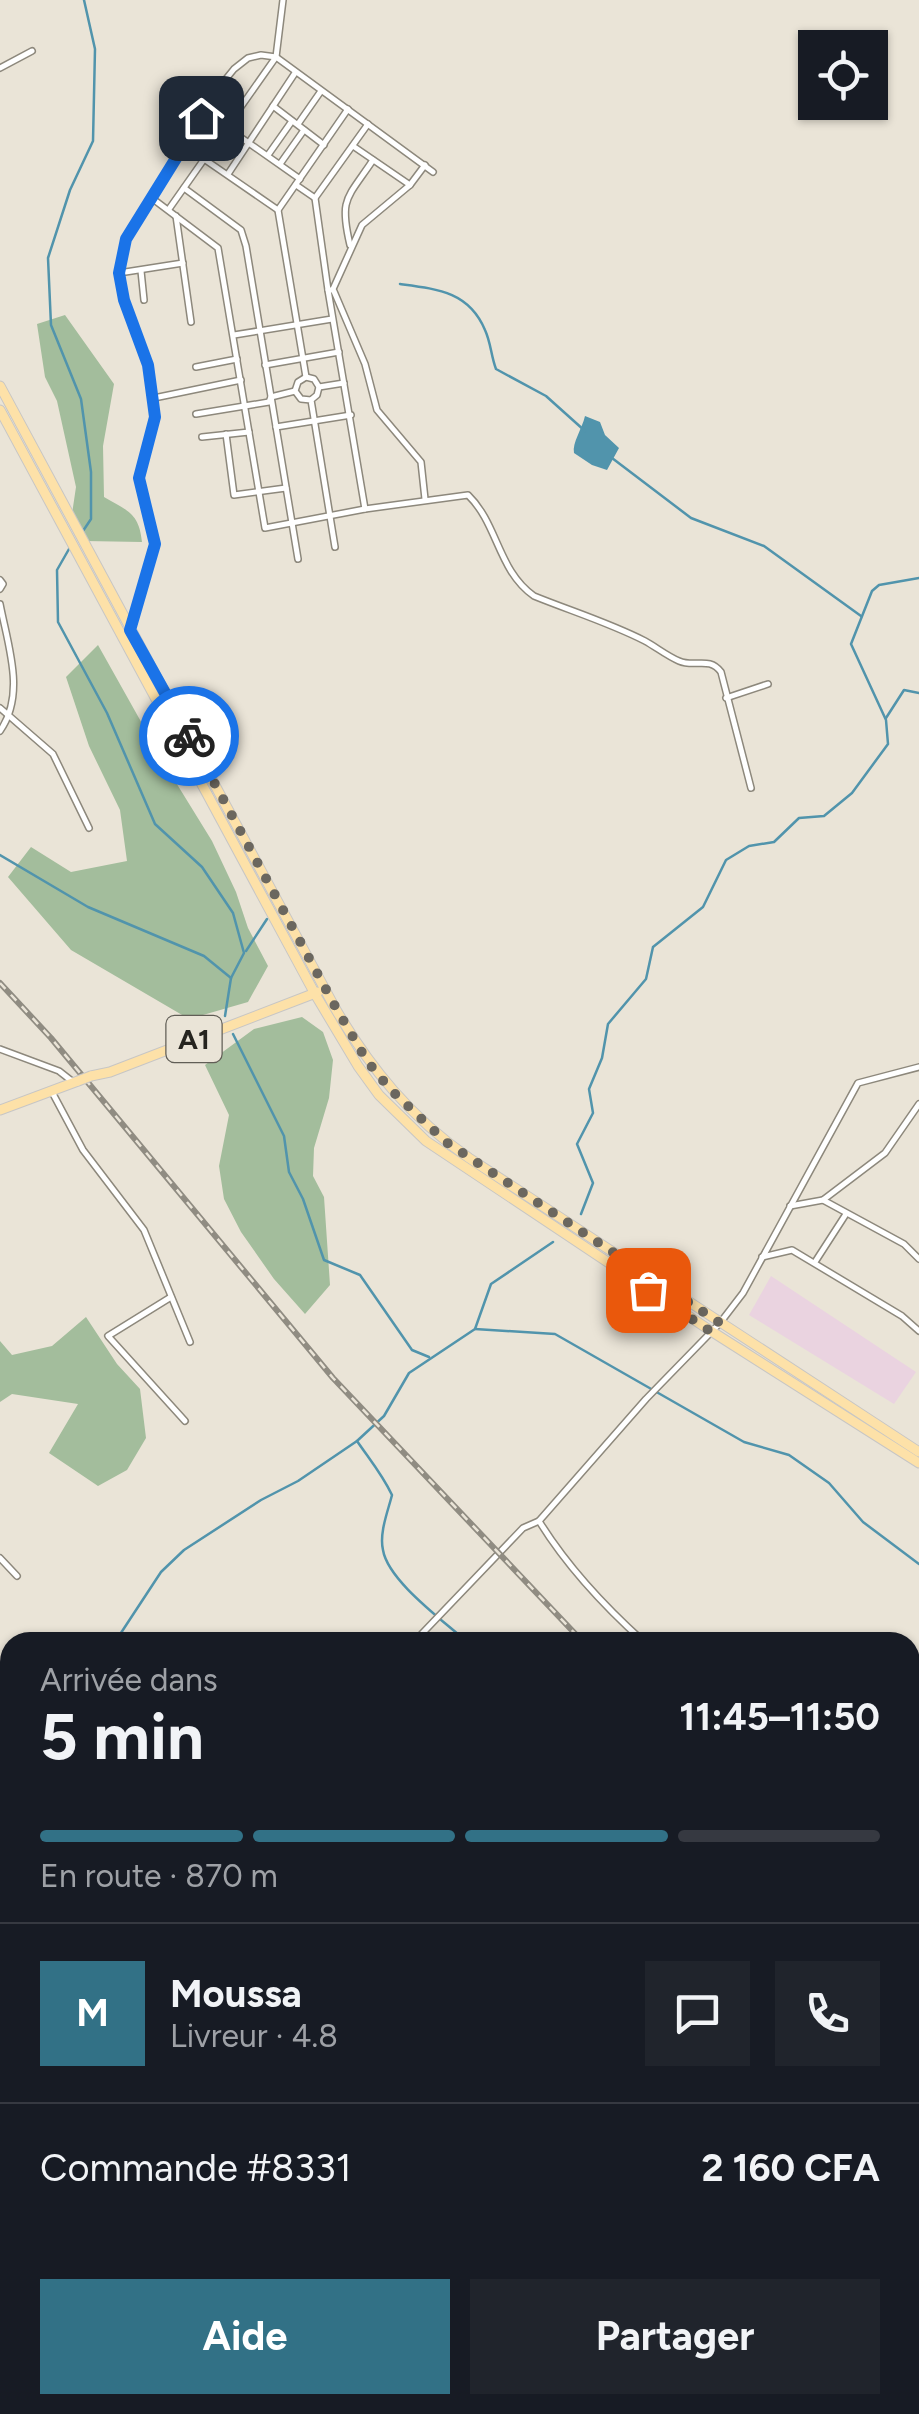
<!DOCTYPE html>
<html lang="fr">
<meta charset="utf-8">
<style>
body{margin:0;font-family:Figtree,sans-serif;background:#20242c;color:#f1f3f6;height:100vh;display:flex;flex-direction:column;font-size:38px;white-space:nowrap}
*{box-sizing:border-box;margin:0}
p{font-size:32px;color:#9ea1a6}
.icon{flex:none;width:55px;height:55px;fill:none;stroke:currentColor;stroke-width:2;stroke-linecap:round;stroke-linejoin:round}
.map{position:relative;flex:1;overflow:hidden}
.sheet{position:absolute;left:0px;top:1632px;width:920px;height:782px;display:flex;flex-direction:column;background:#171b24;border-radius:30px 30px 0 0;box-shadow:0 2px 8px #0004}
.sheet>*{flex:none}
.buttons{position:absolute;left:798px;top:30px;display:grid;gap:20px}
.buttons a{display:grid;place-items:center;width:90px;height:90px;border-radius:0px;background:#171b24;box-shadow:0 2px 8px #0004;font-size:50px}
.pin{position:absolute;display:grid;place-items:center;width:85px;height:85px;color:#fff;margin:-42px;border-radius:20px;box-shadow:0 5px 15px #0006}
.courier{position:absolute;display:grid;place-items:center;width:100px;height:100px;margin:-50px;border:8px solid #1a73e8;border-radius:50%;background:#fff;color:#222;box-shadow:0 2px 12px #0007}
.head em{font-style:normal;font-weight:700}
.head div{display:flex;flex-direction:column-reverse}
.head{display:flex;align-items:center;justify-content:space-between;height:170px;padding:0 40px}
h1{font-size:65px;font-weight:700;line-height:75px}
.bar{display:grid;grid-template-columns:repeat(4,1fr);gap:15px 10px;align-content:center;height:120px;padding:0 40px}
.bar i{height:12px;border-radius:8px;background:#363941}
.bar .on{background:#327186}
.bar p{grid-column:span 4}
.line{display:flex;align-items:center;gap:25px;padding:0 40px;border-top:2px solid #363941}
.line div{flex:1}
.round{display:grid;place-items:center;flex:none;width:105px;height:105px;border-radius:0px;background:#20242c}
.button{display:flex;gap:20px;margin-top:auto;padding:20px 40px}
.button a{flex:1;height:115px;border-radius:0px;background:#327186;color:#fff;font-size:40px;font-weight:700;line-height:115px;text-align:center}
.button a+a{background:#20242c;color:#f1f3f6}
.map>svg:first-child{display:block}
.industrial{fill:#ead3e0}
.green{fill:#a3bd9c}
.water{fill:#5194ac}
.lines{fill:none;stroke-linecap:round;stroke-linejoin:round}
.stream{stroke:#5194ac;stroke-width:2.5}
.minor-casing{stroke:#8d887c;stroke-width:8}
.tertiary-casing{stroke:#8d887c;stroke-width:9}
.primary-casing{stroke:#c7c6c5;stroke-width:11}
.minor{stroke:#fff;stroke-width:5}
.tertiary{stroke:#fff;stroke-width:6}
.primary{stroke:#fde1a8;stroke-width:9}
.rail-casing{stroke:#908c82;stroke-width:6}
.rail{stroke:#eae4d7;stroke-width:2.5;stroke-dasharray:8;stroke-linecap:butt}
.primary-bridge-casing{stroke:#c7c6c5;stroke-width:11;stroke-linecap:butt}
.primary-bridge{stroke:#fde1a8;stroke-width:9}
.done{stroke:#6b675f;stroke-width:10;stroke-dasharray:0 18}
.route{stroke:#1a73e8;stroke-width:12}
.labels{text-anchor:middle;stroke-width:9;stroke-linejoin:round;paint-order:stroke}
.shield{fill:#eae4d7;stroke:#615e56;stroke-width:2.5}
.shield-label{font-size:28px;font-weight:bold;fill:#26241f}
</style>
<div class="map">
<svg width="919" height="2414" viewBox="0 0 919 2414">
<rect width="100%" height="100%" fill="#eae4d7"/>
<polygon class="industrial" points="771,1276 916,1372 894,1404 749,1315"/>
<g class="green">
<path d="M 65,315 L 114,384 L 103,446 L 104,497 C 128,511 139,513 142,542 L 85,541 L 72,514 L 76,487 L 57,401 L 45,377 L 37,324 Z"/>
<polygon points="98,645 167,768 212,841 236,892 248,928 268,966 248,1002 189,1019 71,950 8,877 31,847 71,872 127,861 120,810 89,746 66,677"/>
<polygon points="302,1017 323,1032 333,1060 329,1098 314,1148 313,1176 324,1197 330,1285 305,1314 274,1279 241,1232 224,1199 219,1166 229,1115 205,1065 254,1029"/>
<polygon points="86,1317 117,1364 140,1389 146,1438 127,1470 98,1486 49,1453 78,1404 12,1394 0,1402 0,1341 12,1355 52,1346"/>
</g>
<path class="water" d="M 585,416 L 600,422 L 605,435 L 619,448 L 607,470 L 592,465 L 574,453 C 572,443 582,429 585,416 Z"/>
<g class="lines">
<g class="stream">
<path d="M 400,284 C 438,289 469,292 485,330 C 491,343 491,356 496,369 L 546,396 L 585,431"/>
<polyline points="612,458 691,518 764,546 861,616"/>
<polyline points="83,531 91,519 91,472 81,399 51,325 48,258 70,190 93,141 95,49 84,0"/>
<polyline points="69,549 57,570 58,622 107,713 155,824 202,867 233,913 244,953 231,978 225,1016"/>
<polyline points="886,718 904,690 919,693"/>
<polyline points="0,855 88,907 204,956 231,978"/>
<polyline points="246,951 267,919"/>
<polyline points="233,1034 284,1136 289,1172 303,1199 324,1260 360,1275 412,1350 429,1357"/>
<polyline points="581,1214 593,1183 577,1144 593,1113 589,1089 602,1058 608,1024 646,979 653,947 703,907 726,860 749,846 774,842 799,818 824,816 852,793 888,744 886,720 851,644 872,591 879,585 919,578"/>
<polyline points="475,1329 555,1334 744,1442 789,1455 829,1483 863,1522 919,1564"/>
<path d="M 357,1441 C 370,1460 382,1474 392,1495 C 388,1511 379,1533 383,1550 C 388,1581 444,1621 467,1642"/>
<polyline points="115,1642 161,1572 184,1550 261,1500 298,1481 357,1441 384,1416 409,1373 475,1329 491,1284 553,1242"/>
<polyline points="0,1822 10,1812"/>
<polyline points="0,1891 10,1899"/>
<polyline points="0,1947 10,1949"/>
<polyline points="154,2405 160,2414"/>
<polyline points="81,2414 87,2405"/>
</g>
<defs>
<g id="minor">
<polyline points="0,68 32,51"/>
<polyline points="273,106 324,145"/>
<polyline points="298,124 321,91"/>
<polyline points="226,127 300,179"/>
<polyline points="353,146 410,185"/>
<polyline points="268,155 292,121"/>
<polyline points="204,159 278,210"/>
<polyline points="280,164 304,130"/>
<polyline points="425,165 410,185 362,225 333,289 365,364 377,410 421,462 425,499"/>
<polyline points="228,174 295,73"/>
<polyline points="296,185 315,198"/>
<polyline points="184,188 241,230 246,246 298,559"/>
<path d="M 153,199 L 218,248 L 265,528 L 365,509 L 468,495 C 498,524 498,571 534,596 C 571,611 610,623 645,641 C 656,647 667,656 679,661 C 695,668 709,656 721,672 L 751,788"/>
<polyline points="169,209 276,57 283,0"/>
<polyline points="176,216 191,322"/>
<path d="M 350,245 C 339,198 347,199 373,160"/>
<polyline points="141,271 144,300"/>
<polyline points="119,273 183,263"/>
<polyline points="328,290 365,509"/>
<polyline points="331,290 328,290 315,198 368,124"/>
<polyline points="234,335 332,319"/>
<polyline points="265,365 339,352"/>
<polyline points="196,367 237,359"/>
<polyline points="306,377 278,210 348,109"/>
<polyline points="319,387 344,383"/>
<polyline points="154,398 241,380"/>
<polyline points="311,400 301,399 295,391 298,382 306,377 314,379 319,387 317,395 311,400 335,547"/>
<polyline points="196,414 269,402 271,397 295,391"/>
<polyline points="276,427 351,415"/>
<polyline points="226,434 234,495 286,488"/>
<polyline points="202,437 249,432"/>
<polyline points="0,580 3,584 0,589"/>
<path d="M 0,604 C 8,646 26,694 0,731"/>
<polyline points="132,628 155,544 139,477 155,417 148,365 123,301 119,273 126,239 217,90 234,69 248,58 261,55 276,57 433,172"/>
<polyline points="726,698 768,684"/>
<polyline points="0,708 53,754 89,828"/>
<polyline points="0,1049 59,1071 73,1082"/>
<polyline points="52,1092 83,1150 144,1230 190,1342"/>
<polyline points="823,1200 904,1244 919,1259"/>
<polyline points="790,1206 823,1200 885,1153 919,1104"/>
<polyline points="762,1257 792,1250 902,1316 919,1331"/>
<polyline points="815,1262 846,1214"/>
<polyline points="171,1297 108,1336 185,1421"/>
<path d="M 539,1521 C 568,1568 604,1606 644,1642"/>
<polyline points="0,1558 17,1576"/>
<polyline points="414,1642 523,1528 539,1521 646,1399 720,1323 743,1293 858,1083 919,1067"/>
<polyline points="0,1828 10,1819"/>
<polyline points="910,1942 919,1953"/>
<polyline points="910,2128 919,2141"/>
<polyline points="910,2237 919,2239"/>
<polyline points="0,2277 10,2293"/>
<polyline points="0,2324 10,2318"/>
<polyline points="872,2405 901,2414"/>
</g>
<g id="tertiary">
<polyline points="0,1853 10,1863"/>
<polyline points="458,2405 461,2414"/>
</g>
<g id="primary">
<path d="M 0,386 L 335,1008 C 370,1068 411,1118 469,1158 L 919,1452"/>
<polyline points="0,410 315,994 358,1066 379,1095 426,1141 711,1331 919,1463"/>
<polyline points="91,1076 110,1072 318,992"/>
<polyline points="0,1110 78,1081"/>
</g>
</defs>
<use href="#minor" class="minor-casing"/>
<use href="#tertiary" class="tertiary-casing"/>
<use href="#primary" class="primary-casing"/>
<use href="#minor" class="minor"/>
<use href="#tertiary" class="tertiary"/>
<use href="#primary" class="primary"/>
<defs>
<g id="rail">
<polyline points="0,983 51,1038 333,1378 583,1642"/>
<polyline points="910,1992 919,2002"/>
</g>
</defs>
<use href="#rail" class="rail-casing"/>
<use href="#rail" class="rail"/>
<defs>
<polyline id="primary-bridge" points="78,1081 91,1076"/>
</defs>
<use href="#primary-bridge" class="primary-bridge-casing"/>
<use href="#primary-bridge" class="primary-bridge"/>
</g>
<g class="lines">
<polyline class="done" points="189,736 336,1008 367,1061 390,1089 446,1142 720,1323 710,1331 648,1290"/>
<polyline class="route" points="189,736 130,630 155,544 139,478 155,417 148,365 124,300 119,273 126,239 201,118"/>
</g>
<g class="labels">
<rect class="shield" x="166.5" y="1016" width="55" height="46" rx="8"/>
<g class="shield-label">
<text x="194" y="1049">A1</text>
</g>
</g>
</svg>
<div class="buttons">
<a><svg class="icon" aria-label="locate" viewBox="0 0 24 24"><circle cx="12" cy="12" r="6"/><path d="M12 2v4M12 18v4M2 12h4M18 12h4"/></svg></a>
</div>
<div class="pin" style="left:648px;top:1290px;background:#ea580c"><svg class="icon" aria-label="bag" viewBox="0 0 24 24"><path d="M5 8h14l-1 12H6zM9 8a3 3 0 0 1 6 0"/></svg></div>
<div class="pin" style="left:201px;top:118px;background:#1f2937"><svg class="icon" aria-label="home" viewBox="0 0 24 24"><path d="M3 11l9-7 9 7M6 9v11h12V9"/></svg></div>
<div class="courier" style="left:189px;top:736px"><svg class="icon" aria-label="bike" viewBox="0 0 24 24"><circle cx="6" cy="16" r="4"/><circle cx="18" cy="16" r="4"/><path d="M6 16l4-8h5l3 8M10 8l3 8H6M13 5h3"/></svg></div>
<section class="sheet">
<div class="head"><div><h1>5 min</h1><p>Arrivée dans</p></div><em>11:45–11:50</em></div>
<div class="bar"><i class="on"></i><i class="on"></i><i class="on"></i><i></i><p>En route · 870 m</p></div>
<div class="line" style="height:180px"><b class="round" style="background:#327186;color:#fff">M</b><div><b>Moussa</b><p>Livreur · 4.8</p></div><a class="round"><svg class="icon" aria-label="chat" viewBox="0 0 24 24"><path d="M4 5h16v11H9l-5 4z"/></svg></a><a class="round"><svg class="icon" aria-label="phone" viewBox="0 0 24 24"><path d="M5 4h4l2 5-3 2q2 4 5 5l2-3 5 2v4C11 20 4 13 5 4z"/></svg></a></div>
<div class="line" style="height:130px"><div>Commande #8331</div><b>2 160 CFA</b></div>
<div class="button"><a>Aide</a><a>Partager</a></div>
</section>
</div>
